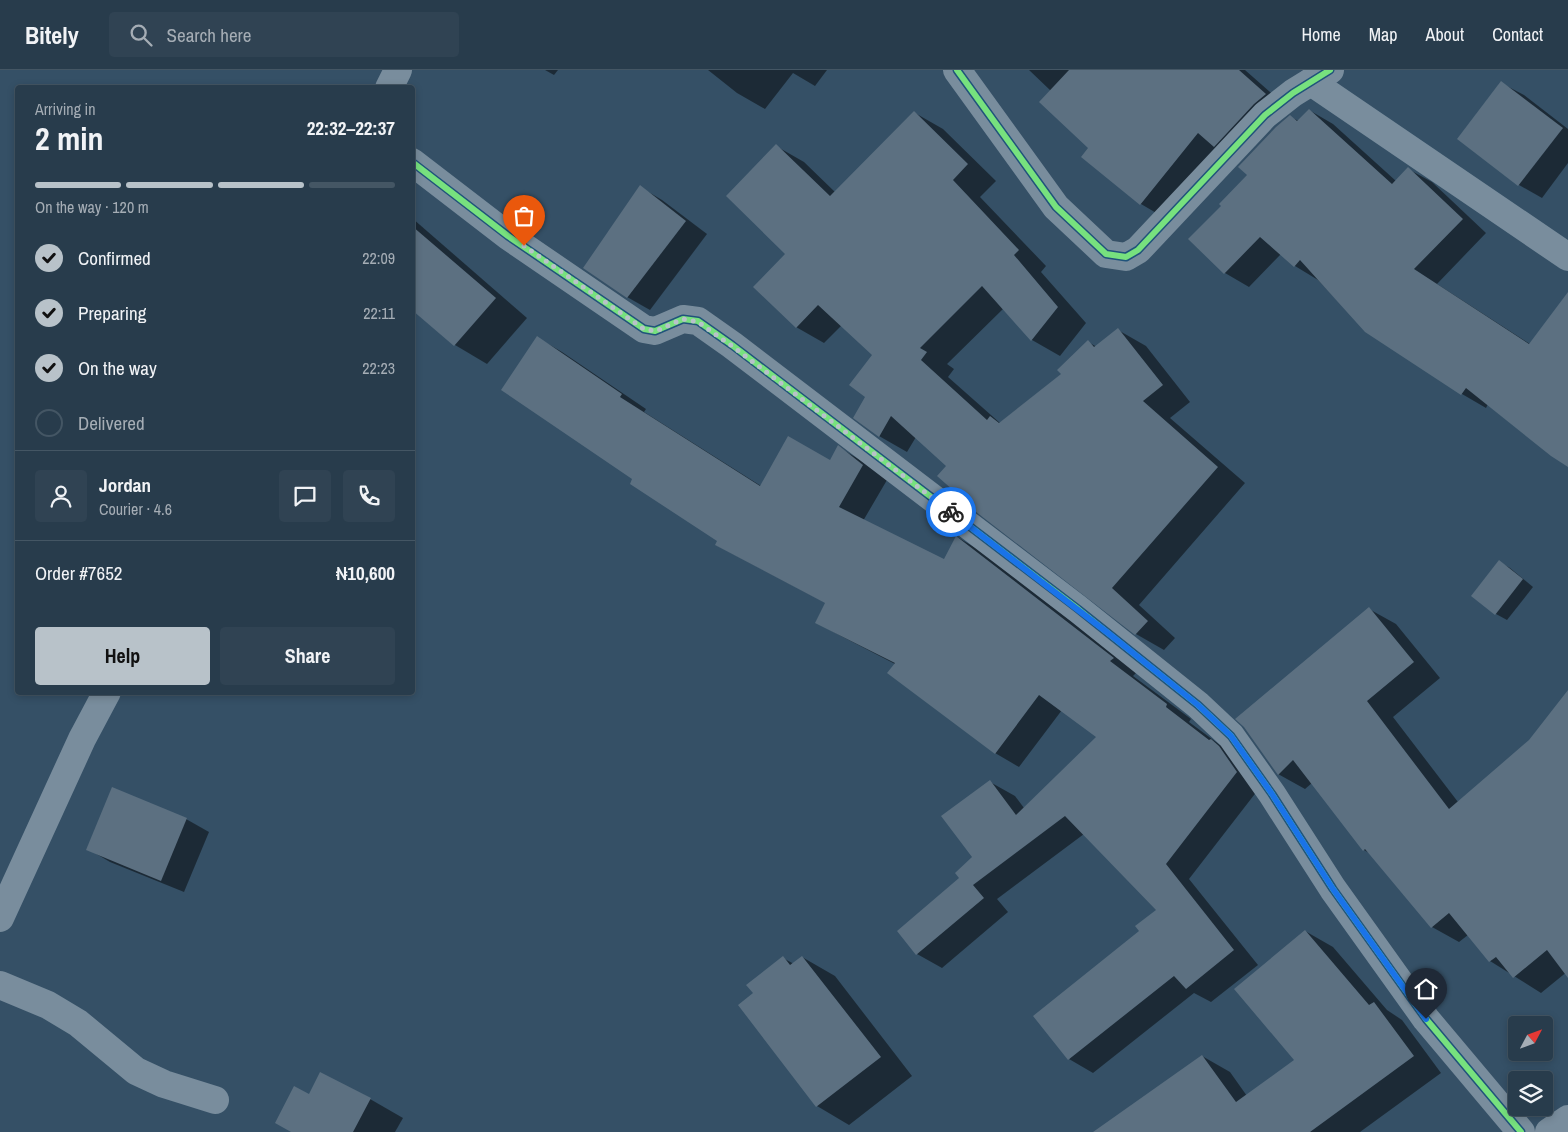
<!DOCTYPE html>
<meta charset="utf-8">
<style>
body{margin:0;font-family:"Archivo Narrow",sans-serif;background:#304353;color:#f1f3f6;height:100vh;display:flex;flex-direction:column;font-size:19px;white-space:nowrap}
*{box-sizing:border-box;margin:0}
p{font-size:16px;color:#a5adb5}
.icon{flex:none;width:28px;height:28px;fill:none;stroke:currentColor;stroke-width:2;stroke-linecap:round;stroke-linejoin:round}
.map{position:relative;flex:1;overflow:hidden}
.details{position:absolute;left:15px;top:15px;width:400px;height:610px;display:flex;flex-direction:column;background:#283c4c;border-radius:5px;box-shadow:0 2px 8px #0003,0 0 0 1px #445664}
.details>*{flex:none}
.needle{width:32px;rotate:49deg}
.tools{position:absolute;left:1508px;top:946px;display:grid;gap:10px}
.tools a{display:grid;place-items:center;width:45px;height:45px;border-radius:5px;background:#283c4c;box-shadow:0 2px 8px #0003,0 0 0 1px #445664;font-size:25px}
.pin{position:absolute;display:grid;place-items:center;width:42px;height:42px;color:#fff;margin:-51px -21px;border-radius:50% 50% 50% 0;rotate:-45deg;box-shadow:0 0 5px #0007}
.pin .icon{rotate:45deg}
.courier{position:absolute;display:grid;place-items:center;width:50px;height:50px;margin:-25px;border:4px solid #1a73e8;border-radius:50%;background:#fff;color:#222;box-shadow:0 1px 6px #0007}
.overview em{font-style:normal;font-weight:800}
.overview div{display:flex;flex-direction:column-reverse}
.overview{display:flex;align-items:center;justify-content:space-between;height:85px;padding:0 20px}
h1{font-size:32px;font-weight:800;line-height:38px}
.bar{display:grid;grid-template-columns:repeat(4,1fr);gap:8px 5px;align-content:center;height:60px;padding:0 20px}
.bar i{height:6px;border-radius:4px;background:#445664}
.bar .on{background:#b8c2c9}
.bar p{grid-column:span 4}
.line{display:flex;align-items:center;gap:12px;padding:0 20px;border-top:1px solid #445664}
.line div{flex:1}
.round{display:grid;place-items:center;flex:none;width:52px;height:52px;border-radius:5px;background:#304353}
ol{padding:0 20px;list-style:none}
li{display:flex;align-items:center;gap:15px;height:55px}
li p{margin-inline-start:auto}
li .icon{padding:5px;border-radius:50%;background:#b8c2c9;color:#111;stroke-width:4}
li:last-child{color:#a5adb5}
li i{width:28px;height:28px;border:2px solid #445664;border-radius:50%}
.primary-button{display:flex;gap:10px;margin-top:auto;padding:10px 20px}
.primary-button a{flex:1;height:58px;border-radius:5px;background:#b8c2c9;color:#111;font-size:20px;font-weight:800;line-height:58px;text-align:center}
.primary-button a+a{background:#304353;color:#f1f3f6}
header{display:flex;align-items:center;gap:30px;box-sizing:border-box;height:70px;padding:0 25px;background:#283c4c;border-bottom:1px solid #445664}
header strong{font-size:24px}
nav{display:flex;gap:28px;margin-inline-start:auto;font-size:18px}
.search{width:350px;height:45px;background:#304353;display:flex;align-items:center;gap:12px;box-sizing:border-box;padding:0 18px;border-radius:5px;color:#a5adb5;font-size:19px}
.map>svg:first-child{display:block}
.shadow{fill:#0007}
.building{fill:#5c7081}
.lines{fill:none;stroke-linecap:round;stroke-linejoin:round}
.minor{stroke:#798d9d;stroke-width:28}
.cycleway-casing{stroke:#20537b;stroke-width:9}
.cycleway{stroke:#77e17e;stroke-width:6}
.done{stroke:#b8c2c9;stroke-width:5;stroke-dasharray:0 9}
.route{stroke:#1a73e8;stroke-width:6}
</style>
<header>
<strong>Bitely</strong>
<div class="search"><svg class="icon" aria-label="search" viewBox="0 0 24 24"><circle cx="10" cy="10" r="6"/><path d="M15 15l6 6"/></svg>Search here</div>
<nav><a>Home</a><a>Map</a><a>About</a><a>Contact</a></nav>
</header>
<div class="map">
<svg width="1568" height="1062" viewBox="0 0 1568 1062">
<rect width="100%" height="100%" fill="#355066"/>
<g class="shadow">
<polygon points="545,0 558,0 554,5"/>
<polygon points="708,0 827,0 815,16 793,3 765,39 737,23"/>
<polygon points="1029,0 1245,0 1288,38 1163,147 1141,134 1082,87 1090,78 1051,21"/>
<polygon points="1501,13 1524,25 1568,59 1568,93 1542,128 1519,115 1459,69"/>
<polygon points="1309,40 1333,54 1396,111 1408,99 1432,112 1486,163 1437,214 1530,274 1568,224 1568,396 1488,334 1486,338 1462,324 1366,261 1318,210 1295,196 1281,184 1249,217 1225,203 1223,136 1249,105 1290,47 1299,51"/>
<polygon points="915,43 943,59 996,111 980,127 1046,196 1041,202 1086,253 1060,286 1032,270 1003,239 947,294 954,299 948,307 1000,353 1062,304 1088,272 1097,277 1118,260 1146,276 1190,332 1170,348 1245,413 1139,535 1175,568 1164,580 1136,564 916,367 907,382 879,366 867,326 873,285 842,255 824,273 796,257 776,76 804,92 835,122"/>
<polygon points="640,117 662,130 707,164 650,240 627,227"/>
<polygon points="412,148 527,248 487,294 455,275 412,238"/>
<polygon points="538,268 562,282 646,339 644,342 761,416 830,391 838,377 862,391 887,410 863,451 944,491 957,467 981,481 1137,602 1133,606 1191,649 1189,652 1220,675 1236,684 1261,716 1189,809 1258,895 1211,932 1194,923 1093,1003 1069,989 1141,861 1158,840 1084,764 997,829 1008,842 942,898 917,884 898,861 961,809 973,787 990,712 1015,726 1024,738 1098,667 1062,640 1019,697 995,683 895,594 841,566 816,552 826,533 716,475 719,470 634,409"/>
<polygon points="1499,492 1510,498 1533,517 1507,550 1496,544 1473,525"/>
<polygon points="1369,539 1396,554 1440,608 1393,647 1458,732 1568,643 1568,901 1541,923 1490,891 1468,865 1459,872 1432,857 1371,784 1364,780 1312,713 1305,719 1278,704"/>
<polygon points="186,749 209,762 184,822 110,792 88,779"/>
<polygon points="1305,861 1333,877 1387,940 1402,950 1441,1003 1360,1062 1095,1062 1202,986 1230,1002 1247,1026 1296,990"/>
<polygon points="802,887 835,906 912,1006 849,1055 817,1036 755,924 783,888 794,894"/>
<polygon points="309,1025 370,1029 403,1048 395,1062 291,1062"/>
</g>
<g class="building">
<polygon points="1069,0 1239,0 1266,24 1254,34 1214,77 1198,63 1140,135 1081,87 1088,78 1039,32"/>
<polygon points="1501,11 1563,58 1518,116 1457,69"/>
<polygon points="1309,39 1392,114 1408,97 1463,149 1414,199 1529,274 1568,222 1568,397 1551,386 1466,318 1461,325 1365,262 1300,190 1294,197 1260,167 1224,204 1188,169 1221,136 1219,134 1247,105 1238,97 1276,57 1290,45 1297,51"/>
<polygon points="914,41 968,94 953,110 1019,180 1014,185 1058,237 1031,271 982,216 920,278 927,282 921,290 987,350 990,346 999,353 1061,304 1057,300 1088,270 1094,277 1118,258 1163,315 1143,331 1218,397 1112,518 1148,551 1135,565 971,438 971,436 937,406 946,396 891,346 879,367 853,348 865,327 849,315 872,285 818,235 796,258 753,217 785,184 726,126 776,74 830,126"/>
<polygon points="640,115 686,151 627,228 583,198"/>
<polygon points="412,156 496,228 454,276 412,240"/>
<polygon points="537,266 622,324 620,327 760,416 788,366 830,390 838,375 863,395 839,437 944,489 956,466 1114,588 1110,591 1167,634 1166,637 1209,670 1211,669 1219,676 1237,702 1166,794 1234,880 1186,919 1174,906 1068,990 1033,946 1139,861 1135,856 1156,840 1065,746 973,815 984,828 916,885 897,861 959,808 955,803 972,787 941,746 990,710 1016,745 1096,667 1039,625 995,684 887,603 895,593 815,553 825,533 715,475 717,471 630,414 632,409 501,320"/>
<polygon points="1499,490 1523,509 1495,545 1471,526"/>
<polygon points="1369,537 1414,592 1367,631 1449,739 1529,670 1568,620 1568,908 1547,880 1513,908 1496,887 1489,892 1449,843 1431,858 1365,779 1363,781 1293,690 1278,705 1244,657 1235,649"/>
<polygon points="112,717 187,748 161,811 86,780"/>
<polygon points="1305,860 1369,935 1374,932 1414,986 1310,1062 1093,1062 1202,985 1236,1032 1294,990 1234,919"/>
<polygon points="783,886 790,895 802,886 881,987 816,1037 738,935 753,923 746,915"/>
<polygon points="320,1002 371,1028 353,1062 291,1062 275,1053 294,1016 309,1024"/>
</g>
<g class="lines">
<g class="minor">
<polyline points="957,0 1056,137 1106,184 1126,187 1138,180 1265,45 1293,23 1330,0"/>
<polyline points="1311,12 1568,187"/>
<polyline points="389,18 398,0"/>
<polyline points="412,92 508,166 644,259 655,261 683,249 698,251 732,275 1078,539 1198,635 1231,666 1272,724 1333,819 1426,949 1521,1062"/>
<polyline points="0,848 82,669 107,622"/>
<polyline points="0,915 48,935 78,953 136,1001 164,1014 215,1030"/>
<polyline points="1549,1062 1568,1049"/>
</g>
<defs>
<g id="cycleway">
<polyline points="957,0 1056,137 1106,184 1126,187 1138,180 1265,45 1293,23 1330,0"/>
<polyline points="412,92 508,166 644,259 655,261 683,249 698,251 732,275 1078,539 1198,635 1231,666 1272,724 1333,819 1426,949 1521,1062"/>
</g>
</defs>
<use href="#cycleway" class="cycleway-casing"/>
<use href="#cycleway" class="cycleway"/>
</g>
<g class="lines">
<polyline class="done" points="524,176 644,259 656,261 683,249 698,252 732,276 951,442"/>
<polyline class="route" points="951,442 1108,563 1198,635 1231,666 1272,724 1333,819 1426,949"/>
</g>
</svg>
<div class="tools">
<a><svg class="needle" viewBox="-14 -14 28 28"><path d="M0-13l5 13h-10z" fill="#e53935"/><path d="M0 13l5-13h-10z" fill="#a5adb5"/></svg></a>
<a><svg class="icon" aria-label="layers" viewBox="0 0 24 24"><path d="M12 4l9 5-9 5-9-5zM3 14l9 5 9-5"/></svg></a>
</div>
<div class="pin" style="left:524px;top:176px;background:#ea580c"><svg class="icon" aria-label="bag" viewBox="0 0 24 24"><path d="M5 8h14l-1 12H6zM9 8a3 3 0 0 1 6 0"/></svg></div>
<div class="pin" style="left:1426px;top:949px;background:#1f2937"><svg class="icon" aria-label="home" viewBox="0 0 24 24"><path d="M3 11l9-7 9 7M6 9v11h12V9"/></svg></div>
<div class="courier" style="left:951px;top:442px"><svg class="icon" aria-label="bike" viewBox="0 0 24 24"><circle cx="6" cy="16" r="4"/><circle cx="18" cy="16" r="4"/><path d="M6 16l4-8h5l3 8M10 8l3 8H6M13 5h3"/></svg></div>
<section class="details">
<div class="overview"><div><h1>2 min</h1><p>Arriving in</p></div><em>22:32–22:37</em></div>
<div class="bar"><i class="on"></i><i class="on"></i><i class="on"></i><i></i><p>On the way · 120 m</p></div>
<ol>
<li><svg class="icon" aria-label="check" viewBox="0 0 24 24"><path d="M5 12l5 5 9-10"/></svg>Confirmed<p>22:09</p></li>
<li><svg class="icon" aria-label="check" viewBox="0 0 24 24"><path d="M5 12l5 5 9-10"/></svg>Preparing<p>22:11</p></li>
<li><svg class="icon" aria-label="check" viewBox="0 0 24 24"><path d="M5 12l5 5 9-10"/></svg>On the way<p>22:23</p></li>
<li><i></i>Delivered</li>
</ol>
<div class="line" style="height:90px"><a class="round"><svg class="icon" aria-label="person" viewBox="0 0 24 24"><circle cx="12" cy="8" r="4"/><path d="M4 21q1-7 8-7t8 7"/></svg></a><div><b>Jordan</b><p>Courier · 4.6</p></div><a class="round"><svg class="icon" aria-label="chat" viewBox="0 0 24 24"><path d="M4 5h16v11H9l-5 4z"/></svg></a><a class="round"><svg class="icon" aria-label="phone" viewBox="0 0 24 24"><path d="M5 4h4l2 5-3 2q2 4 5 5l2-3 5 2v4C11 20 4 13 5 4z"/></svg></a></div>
<div class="line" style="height:65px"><div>Order #7652</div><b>₦10,600</b></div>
<div class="primary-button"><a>Help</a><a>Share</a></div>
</section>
</div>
